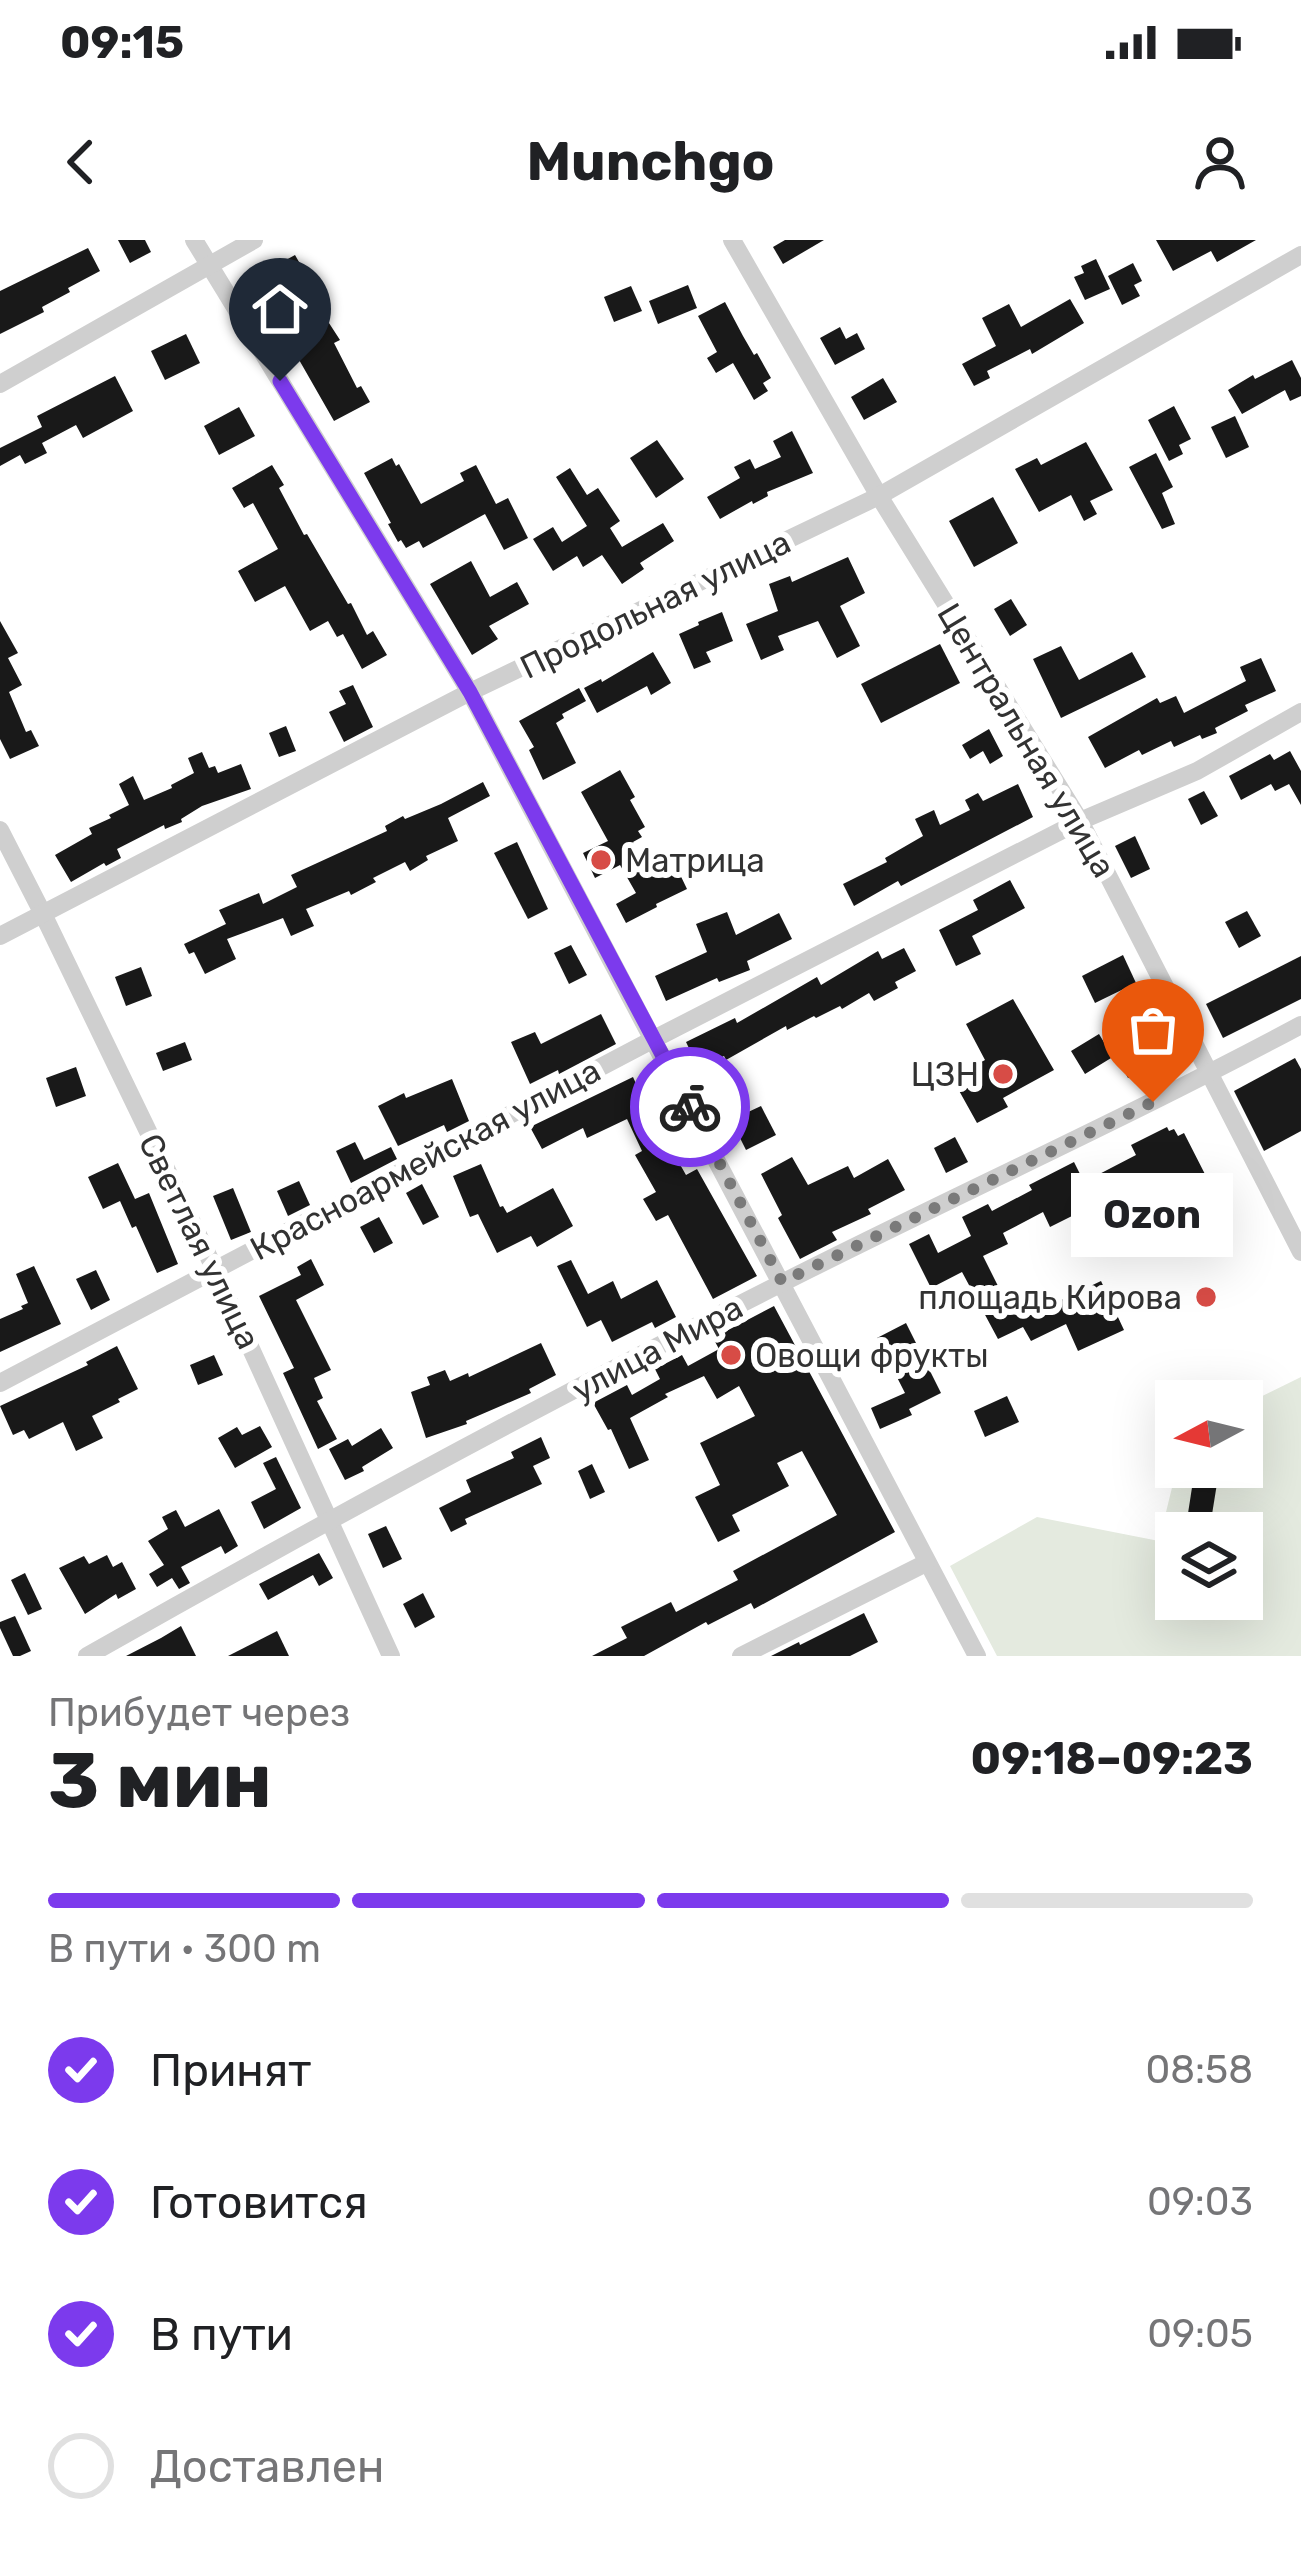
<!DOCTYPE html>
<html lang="ru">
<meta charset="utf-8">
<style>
body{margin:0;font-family:Rubik,sans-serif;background:#f6f6f6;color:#202124;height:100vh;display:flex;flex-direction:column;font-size:45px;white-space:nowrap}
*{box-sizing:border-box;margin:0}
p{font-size:39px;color:#757577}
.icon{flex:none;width:66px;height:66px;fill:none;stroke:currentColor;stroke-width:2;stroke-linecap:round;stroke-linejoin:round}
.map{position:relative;height:1416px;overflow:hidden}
.details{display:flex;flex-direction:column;background:#fff;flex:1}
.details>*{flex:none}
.needle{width:78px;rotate:263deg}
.fabs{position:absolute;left:1155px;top:1140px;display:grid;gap:24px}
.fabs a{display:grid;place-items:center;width:108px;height:108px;border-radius:0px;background:#fff;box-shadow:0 12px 48px #0002;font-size:60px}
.pin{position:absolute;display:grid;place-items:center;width:102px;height:102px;color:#fff;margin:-123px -51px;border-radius:50% 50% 50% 0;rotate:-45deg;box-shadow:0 0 12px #0007}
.pin .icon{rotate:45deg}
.courier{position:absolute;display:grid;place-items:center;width:120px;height:120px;margin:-60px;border:9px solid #7c3aed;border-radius:50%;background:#fff;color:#222;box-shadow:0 3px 15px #0007}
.bubble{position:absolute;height:84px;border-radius:0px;background:#fff;box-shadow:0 12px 48px #0002;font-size:39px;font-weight:700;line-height:84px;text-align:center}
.summary em{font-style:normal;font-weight:700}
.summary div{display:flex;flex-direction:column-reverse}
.summary{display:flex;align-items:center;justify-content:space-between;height:204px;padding:0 48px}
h1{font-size:78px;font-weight:700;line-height:90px}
.bar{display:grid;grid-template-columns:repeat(4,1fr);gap:18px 12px;align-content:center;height:144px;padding:0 48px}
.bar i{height:15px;border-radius:9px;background:#e0e0e0}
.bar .current{background:#7c3aed}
.bar p{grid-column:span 4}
ol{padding:0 48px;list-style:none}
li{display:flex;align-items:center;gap:36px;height:132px}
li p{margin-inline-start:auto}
li .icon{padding:12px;border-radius:50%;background:#7c3aed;color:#fff;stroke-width:4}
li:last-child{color:#757577}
li i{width:66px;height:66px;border:6px solid #e0e0e0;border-radius:50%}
.status{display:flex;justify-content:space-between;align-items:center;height:84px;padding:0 60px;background:#fff;direction:ltr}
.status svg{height:33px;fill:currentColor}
header{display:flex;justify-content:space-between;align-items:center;height:156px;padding:0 48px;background:#fff;font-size:54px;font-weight:700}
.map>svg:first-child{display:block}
.green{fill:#e4eadf;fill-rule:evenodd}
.building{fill:#191919}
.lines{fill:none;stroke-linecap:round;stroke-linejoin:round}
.minor{stroke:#cfcfcf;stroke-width:18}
.done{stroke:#7a7a7a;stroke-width:12;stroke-dasharray:0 21.6}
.route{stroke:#7c3aed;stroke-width:15}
.poi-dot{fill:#d74c46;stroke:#fff;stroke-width:4.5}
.labels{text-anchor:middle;stroke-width:12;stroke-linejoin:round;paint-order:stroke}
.street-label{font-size:33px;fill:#323232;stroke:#fff}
.poi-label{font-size:33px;fill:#323232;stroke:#fff;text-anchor:start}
</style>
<div class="status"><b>09:15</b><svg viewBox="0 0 49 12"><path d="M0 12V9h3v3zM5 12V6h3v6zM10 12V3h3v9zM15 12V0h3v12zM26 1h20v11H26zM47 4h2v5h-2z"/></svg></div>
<header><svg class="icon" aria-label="back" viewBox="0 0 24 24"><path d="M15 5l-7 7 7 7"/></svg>Munchgo<svg class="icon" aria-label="person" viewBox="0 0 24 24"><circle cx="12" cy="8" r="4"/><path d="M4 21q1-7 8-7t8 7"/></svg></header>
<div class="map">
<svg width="1301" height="1416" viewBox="0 0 1301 1416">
<rect width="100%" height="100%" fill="#fff"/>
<path class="green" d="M 1301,1137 L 1301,1416 L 997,1416 L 950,1326 L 1037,1277 L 1159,1301 L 1177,1227 L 1242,1227 L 1242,1166 ZM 1176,1293 L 1242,1293 L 1242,1359 L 1176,1359 Z"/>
<g class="building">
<polygon points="118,0 145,0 151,12 130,23"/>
<polygon points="785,0 824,0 783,24 773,7"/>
<polygon points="1156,0 1256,0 1217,22 1211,11 1173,31"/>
<polygon points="88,8 100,31 68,48 70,52 42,67 44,72 0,94 0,51"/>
<polygon points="295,15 311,43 305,46 340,100 334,103 357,148 361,146 370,162 334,181 278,83 288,76 274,51 265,56 255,37"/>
<polygon points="1096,19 1110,49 1085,60 1074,37 1084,33 1081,26"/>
<polygon points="1133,23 1142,41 1134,45 1140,56 1122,65 1108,36"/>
<polygon points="688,45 697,68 658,84 649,61"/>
<polygon points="631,46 642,71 614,82 604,57"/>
<polygon points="1070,59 1084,83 1032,114 1030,109 987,131 990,138 974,146 962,124 996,106 982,78 1009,64 1021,87"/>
<polygon points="725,62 743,96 754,115 757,113 771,138 763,143 768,151 754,160 733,123 716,133 707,118 717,112 698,76"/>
<polygon points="840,87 846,99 857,93 865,109 835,125 820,98"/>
<polygon points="186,94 200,123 165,140 151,111"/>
<polygon points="1292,120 1301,138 1301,156 1290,161 1285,150 1242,174 1228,150 1253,135 1255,139"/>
<polygon points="115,136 133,171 83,198 76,185 42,203 47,213 25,224 20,215 0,226 0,208 42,187 37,176"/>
<polygon points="883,138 897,162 864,180 851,157"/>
<polygon points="1174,166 1191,199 1179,205 1183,214 1169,221 1148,180"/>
<polygon points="239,167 255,196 219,215 204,186"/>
<polygon points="1235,176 1249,207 1226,218 1211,187"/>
<polygon points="792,191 813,233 767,252 768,256 753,264 752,261 720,279 707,257 740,238 734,227 750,219 755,229 781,217 773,201"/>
<polygon points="657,200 684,239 656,258 630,218"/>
<polygon points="1086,202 1113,250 1090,261 1097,274 1084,281 1071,255 1039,272 1015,229 1037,218 1041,225"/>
<polygon points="1156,213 1173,247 1162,253 1175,284 1162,289 1129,227"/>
<polygon points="392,218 396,226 399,224 421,264 464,241 460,233 476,225 496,264 508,258 528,298 504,310 485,274 423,308 419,301 406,308 401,300 398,302 388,284 391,283 364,233"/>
<polygon points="272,225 284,245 279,248 304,295 307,294 348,364 351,363 367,395 373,391 387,415 362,429 343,394 337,397 328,381 310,391 285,346 255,362 238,331 278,309 253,263 244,268 232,248"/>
<polygon points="570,228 587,255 598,248 620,281 610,288 622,307 663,283 674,301 640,323 644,329 622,344 602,315 583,327 577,316 553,331 533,299 553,287 562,302 587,286 556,237"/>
<polygon points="993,257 1018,303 974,327 949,281"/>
<polygon points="848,317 865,353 840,366 860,406 837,418 818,381 778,396 784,410 761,420 746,384 778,371 769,344 790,336 792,342"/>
<polygon points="471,321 490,357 517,342 529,364 489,386 498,399 472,415 430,344"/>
<polygon points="1011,359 1027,385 1010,396 994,369"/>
<polygon points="722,372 733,401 706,412 711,422 694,429 679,394 699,385 698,382"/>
<polygon points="0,381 18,413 8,418 22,445 9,452 26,492 31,490 39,506 10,519 0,499"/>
<polygon points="940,404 960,443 881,483 861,444"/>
<polygon points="1061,406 1079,440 1132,412 1146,437 1061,478 1033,419"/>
<polygon points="653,412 671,443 651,455 647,446 597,473 584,448 601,439 602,442"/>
<polygon points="1261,418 1276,451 1245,465 1248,471 1215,488 1217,493 1202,499 1200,495 1174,507 1171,501 1142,515 1139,510 1105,528 1088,497 1157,458 1160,463 1176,456 1184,473 1246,441 1240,427"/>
<polygon points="353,445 373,487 344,502 329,472 346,464 339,451"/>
<polygon points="579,448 586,461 562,474 564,478 556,483 576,523 543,540 529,510 534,507 519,481"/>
<polygon points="286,486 296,511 279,517 269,493"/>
<polygon points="989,489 1003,516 990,524 983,511 970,519 962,505"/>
<polygon points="1290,511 1301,531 1301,565 1289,544 1275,551 1271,544 1241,560 1229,536 1270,514 1274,520"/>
<polygon points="202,512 209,528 215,526 218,533 241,524 251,549 202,566 181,579 182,582 165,589 164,585 117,609 121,618 106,626 104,623 71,642 55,615 92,594 89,588 111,578 109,575 129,565 119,544 133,536 144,560 172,548 171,545 194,533 188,518"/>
<polygon points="620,530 635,557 630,560 645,587 638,591 642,597 633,602 649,634 674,622 687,649 656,664 657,667 626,683 616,664 636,653 620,625 595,638 583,613 608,601 581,552"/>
<polygon points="483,542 490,556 448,578 458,601 426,616 428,620 410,631 405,622 373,638 376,642 351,655 349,651 306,669 314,686 291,696 283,678 227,699 236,719 205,734 194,712 189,714 184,704 226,684 219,670 259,653 263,664 297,647 291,635 387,591 385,586 403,576 405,579 441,564"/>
<polygon points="1018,544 1033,577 901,646 898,641 854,666 843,644 887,622 885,618 923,596 915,579 934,570 940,585 970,570 965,560 978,553 983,561"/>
<polygon points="1204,551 1218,576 1201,585 1188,559"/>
<polygon points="1135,596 1150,629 1131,638 1115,606"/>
<polygon points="517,602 548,669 528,679 494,613"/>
<polygon points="1010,640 1025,668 972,696 981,714 956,726 939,690 978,670 973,660"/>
<polygon points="1247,671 1261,696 1239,708 1225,682"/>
<polygon points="727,672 736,695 779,673 792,699 747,721 750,730 719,742 717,738 666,761 655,736 707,712 696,684"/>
<polygon points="571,705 587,735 569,744 554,713"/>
<polygon points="904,708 916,731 895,742 898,748 874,761 869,753 842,769 840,766 816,778 814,776 787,790 786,786 726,820 724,816 699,829 686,802 735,778 737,783 817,737 821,745 878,711 882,719"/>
<polygon points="1123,715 1136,743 1095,763 1082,736"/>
<polygon points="1301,716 1301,759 1223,798 1206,764"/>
<polygon points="141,727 152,756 126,766 115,737"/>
<polygon points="1013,759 1054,830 1003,858 1008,867 977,883 952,838 985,820 966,784"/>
<polygon points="601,774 616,804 559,834 558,830 530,844 511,802 535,792 541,804"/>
<polygon points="1154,779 1173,815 1128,838 1116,815 1085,834 1071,811 1099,794 1105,804"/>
<polygon points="185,802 192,820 163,831 156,813"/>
<polygon points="1295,818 1301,829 1301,891 1264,911 1234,851"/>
<polygon points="76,827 86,856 56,867 46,838"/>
<polygon points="633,837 662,900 665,898 686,935 697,929 757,1036 713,1059 668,975 656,981 643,959 656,952 635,915 642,911 627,879 587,898 583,888 542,909 530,887"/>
<polygon points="452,839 469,881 447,892 444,885 398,906 378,866 404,853 406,858"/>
<polygon points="761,866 776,895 746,910 731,880"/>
<polygon points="1167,887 1169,891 1174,889 1178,896 1184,893 1210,944 1168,965 1177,982 1151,995 1149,991 1134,998 1120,971 1085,988 1078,973 1050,987 1043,972 1003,993 1008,1004 983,1016 1011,1072 1031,1062 1036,1072 1101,1041 1124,1090 1078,1111 1066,1084 1031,1101 1023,1087 998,1099 962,1032 931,1048 909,1004 929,994 938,1013 971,996 962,977 988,964 992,971 1032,950 1029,945 1074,922 1084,942 1136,915 1131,905"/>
<polygon points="955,897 968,922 946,933 934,908"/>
<polygon points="355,902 364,920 391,907 397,919 351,943 336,911"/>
<polygon points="792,917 808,945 848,926 854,938 888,919 905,950 868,969 871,974 832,992 837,1000 800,1019 778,978 782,975 761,934"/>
<polygon points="118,923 135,959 149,953 178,1024 157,1033 136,986 132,988 120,961 103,969 88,937"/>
<polygon points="481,924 500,967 503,966 507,973 553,948 573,986 537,1007 531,996 497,1013 478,974 470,977 453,936"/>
<polygon points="299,941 310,965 288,976 277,951"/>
<polygon points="422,944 439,977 423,985 406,953"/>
<polygon points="233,948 251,992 231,1000 213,956"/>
<polygon points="379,977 393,1003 374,1013 360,987"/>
<polygon points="311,1019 324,1045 296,1060 331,1130 314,1138 323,1158 317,1161 337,1199 318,1209 283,1133 294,1128 259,1056 301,1035 297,1027"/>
<polygon points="571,1020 588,1054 613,1041 621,1059 657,1040 676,1077 655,1088 652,1082 612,1102 601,1080 587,1087 557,1026"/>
<polygon points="34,1026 61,1084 0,1112 0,1079 23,1069 21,1066 28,1063 16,1034"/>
<polygon points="96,1030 110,1060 91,1070 76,1039"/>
<polygon points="774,1066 895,1292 754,1369 751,1363 708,1385 706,1382 644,1416 592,1416 627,1398 621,1387 671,1362 676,1372 738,1340 733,1331 837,1275 802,1211 777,1223 789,1246 732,1275 740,1291 718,1302 695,1257 720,1245 700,1203 755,1176 739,1146 717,1159 704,1136 665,1154 668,1157 630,1178 649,1220 629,1229 611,1189 608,1190 593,1163 627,1145 632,1155 660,1139 655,1129 682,1115 688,1126 719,1109 713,1098"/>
<polygon points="906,1083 941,1153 909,1169 912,1175 880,1189 871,1168 905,1153 877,1098"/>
<polygon points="541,1103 556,1135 529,1149 531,1153 466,1181 467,1184 426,1198 411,1152 430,1145 427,1137 445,1130 450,1141 468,1133 469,1137"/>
<polygon points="117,1106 138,1149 118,1159 120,1162 92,1176 103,1198 76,1211 63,1182 29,1199 24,1190 13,1195 0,1166 88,1125 86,1122"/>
<polygon points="214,1115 223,1135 198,1145 190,1125"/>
<polygon points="1007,1156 1019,1182 985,1197 974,1171"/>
<polygon points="260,1186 272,1207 235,1228 218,1198 237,1187 242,1195"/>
<polygon points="381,1188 393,1208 362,1227 364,1231 345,1240 329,1209 348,1199 352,1206"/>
<polygon points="541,1197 550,1218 533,1226 542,1244 465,1279 467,1284 451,1292 439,1268 471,1252 466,1240 514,1218 511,1212"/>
<polygon points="276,1217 301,1268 264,1289 251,1262 276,1249 263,1223"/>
<polygon points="592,1224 605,1252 590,1259 578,1231"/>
<polygon points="1195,1228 1219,1231 1209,1293 1185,1293"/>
<polygon points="219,1269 238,1306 225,1314 221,1306 181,1327 190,1343 179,1349 172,1338 157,1347 149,1334 164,1325 148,1301 168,1289 162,1277 176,1270 185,1287"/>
<polygon points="386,1286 402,1319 383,1328 368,1294"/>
<polygon points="319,1313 333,1338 319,1346 313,1335 268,1360 259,1344"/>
<polygon points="107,1315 113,1327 122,1322 136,1349 118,1359 116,1354 85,1374 59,1328 84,1316 89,1324"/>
<polygon points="25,1333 42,1369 28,1375 11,1340"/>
<polygon points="423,1353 435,1377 415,1388 403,1364"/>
<polygon points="864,1373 878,1402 850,1416 771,1416 799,1402 800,1405"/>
<polygon points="15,1376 31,1411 20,1416 13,1416 0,1388 0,1382"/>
<polygon points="181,1386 196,1416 126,1416 161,1398"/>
<polygon points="277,1391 289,1416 228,1416"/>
</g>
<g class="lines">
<g class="minor">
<polyline points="194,0 470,452 977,1416"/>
<polyline points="732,0 879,256 1080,581 1301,1012"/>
<polyline points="0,144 254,0"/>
<polyline points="0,590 43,674 215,1030 391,1416"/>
<polyline points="0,696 470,452 879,256 1301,15"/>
<polyline points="0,1143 654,799 1080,581 1197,531 1301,472"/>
<path d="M 87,1416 C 316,1286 547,1161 782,1043 C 954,956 1131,876 1301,785"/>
<polyline points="741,1416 926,1323"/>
</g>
</g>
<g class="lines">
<polyline class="done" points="690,867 782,1042 1153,862"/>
<polyline class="route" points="280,141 470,452 690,867"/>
</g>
<g class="poi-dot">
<circle cx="601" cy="620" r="12"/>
<circle cx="1003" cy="834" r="12"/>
<circle cx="1206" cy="1057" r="12"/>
<circle cx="731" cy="1115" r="12"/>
</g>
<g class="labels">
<g class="street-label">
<text transform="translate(655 364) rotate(-26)" y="12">Продольная улица</text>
<text transform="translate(1027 500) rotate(59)" y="12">Центральная улица</text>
<text transform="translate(425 919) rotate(-28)" y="12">Красноармейская улица</text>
<text transform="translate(200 1001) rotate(64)" y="12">Светлая улица</text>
<text transform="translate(657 1108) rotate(-28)" y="12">улица Мира</text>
</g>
<g class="poi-label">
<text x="625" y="632">Матрица</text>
<text x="979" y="846" text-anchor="end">ЦЗН</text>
<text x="1182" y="1069" text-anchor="end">площадь Кирова</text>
<text x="755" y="1127">Овощи фрукты</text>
</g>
</g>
</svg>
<div class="fabs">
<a><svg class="needle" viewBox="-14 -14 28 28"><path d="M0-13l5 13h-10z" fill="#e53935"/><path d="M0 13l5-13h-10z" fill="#757577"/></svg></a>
<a><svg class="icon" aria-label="layers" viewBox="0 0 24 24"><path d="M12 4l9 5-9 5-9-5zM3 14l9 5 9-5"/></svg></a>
</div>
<div class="pin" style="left:1153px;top:862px;background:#ea580c"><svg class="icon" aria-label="bag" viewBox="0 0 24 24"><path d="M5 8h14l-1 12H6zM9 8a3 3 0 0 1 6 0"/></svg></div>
<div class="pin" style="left:280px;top:141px;background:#1f2937"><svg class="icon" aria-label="home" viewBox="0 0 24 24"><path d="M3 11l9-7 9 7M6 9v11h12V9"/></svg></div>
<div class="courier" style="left:690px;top:867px"><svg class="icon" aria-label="bike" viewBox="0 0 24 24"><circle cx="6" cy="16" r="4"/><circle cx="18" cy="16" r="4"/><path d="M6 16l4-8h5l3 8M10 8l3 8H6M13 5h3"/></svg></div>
<div class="bubble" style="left:1071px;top:933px;width:162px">Ozon</div>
</div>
<section class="details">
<div class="summary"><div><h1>3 мин</h1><p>Прибудет через</p></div><em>09:18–09:23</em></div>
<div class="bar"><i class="current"></i><i class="current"></i><i class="current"></i><i></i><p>В пути · 300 m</p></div>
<ol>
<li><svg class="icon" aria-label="check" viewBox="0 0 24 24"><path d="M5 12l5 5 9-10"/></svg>Принят<p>08:58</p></li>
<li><svg class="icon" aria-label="check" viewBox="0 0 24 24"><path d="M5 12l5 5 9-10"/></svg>Готовится<p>09:03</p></li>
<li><svg class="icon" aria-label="check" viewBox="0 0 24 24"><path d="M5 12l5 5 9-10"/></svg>В пути<p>09:05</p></li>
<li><i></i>Доставлен</li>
</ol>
</section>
